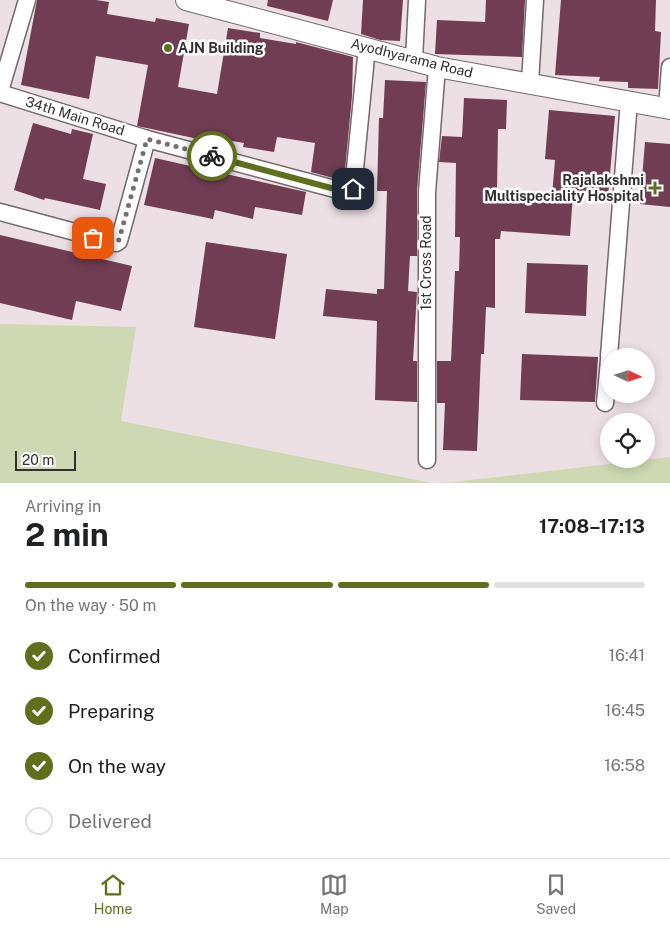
<!DOCTYPE html>
<meta charset="utf-8">
<style>
body{margin:0;font-family:"Public Sans",sans-serif;background:#f6f6f6;color:#202124;height:100vh;display:flex;flex-direction:column;font-size:19px;white-space:nowrap}
*{box-sizing:border-box;margin:0}
p{font-size:16px;color:#757577}
.icon{flex:none;width:28px;height:28px;fill:none;stroke:currentColor;stroke-width:2;stroke-linecap:round;stroke-linejoin:round}
.map{position:relative;height:483px;overflow:hidden}
.drawer{display:flex;flex-direction:column;background:#fff;flex:1}
.drawer>*{flex:none}
.needle{width:32px;rotate:94deg}
.controls{position:absolute;left:600px;top:348px;display:grid;gap:10px}
.controls a{display:grid;place-items:center;width:55px;height:55px;border-radius:50%;background:#fff;box-shadow:0 2px 12px #0003;font-size:25px}
.scale{position:absolute;left:15px;bottom:12px;width:61px;box-sizing:border-box;padding-left:5px;border:2px solid #343032;border-top:0;font-size:14px;line-height:18px;white-space:nowrap;color:#343032;-webkit-text-stroke:4px #fff;paint-order:stroke}
.pin{position:absolute;display:grid;place-items:center;width:42px;height:42px;color:#fff;margin:-21px;border-radius:10px;box-shadow:0 2px 8px #0006}
.courier{position:absolute;display:grid;place-items:center;width:50px;height:50px;margin:-25px;border:4px solid #5f6f1c;border-radius:50%;background:#fff;color:#222;box-shadow:0 1px 6px #0007}
.summary em{font-style:normal;font-weight:700}
.summary div{display:flex;flex-direction:column-reverse}
.summary{display:flex;align-items:center;justify-content:space-between;height:85px;padding:0 25px}
h1{font-size:32px;font-weight:700;line-height:38px}
.bar{display:grid;grid-template-columns:repeat(4,1fr);gap:8px 5px;align-content:center;height:60px;padding:0 25px}
.bar i{height:6px;border-radius:4px;background:#e0e0e0}
.bar .selected{background:#5f6f1c}
.bar p{grid-column:span 4}
ol{padding:0 25px;list-style:none}
li{display:flex;align-items:center;gap:15px;height:55px}
li p{margin-inline-start:auto}
li .icon{padding:5px;border-radius:50%;background:#5f6f1c;color:#fff;stroke-width:4}
li:last-child{color:#757577}
li i{width:28px;height:28px;border:2px solid #e0e0e0;border-radius:50%}
.tabs{display:flex;justify-content:space-around;align-items:center;height:70px;border-top:1px solid #e0e0e0;background:#fff;font-size:14px;color:#757577}
.tabs a{display:grid;justify-items:center;gap:2px}
.tabs .selected{color:#5f6f1c}
.map>svg:first-child{display:block}
.green{fill:#ced9b3}
.building{fill:#703d53}
.lines{fill:none;stroke-linecap:round;stroke-linejoin:round}
.minor-casing{stroke:#72696c;stroke-width:19}
.tertiary-casing{stroke:#72696c;stroke-width:22}
.minor{stroke:#fff;stroke-width:16}
.tertiary{stroke:#fff;stroke-width:20}
.done{stroke:#746e71;stroke-width:5;stroke-dasharray:0 9}
.route{stroke:#5f6f1c;stroke-width:6}
.poi-dot{fill:#5f6f1c;stroke:#fff;stroke-width:2}
.labels{text-anchor:middle;stroke-width:5;stroke-linejoin:round;paint-order:stroke}
.poi-label{font-size:14px;font-weight:bold;fill:#343032;stroke:#fff;text-anchor:start}
.street-label{font-size:14px;fill:#343032;stroke:#fff}
</style>
<div class="map">
<svg width="670" height="483" viewBox="0 0 670 483">
<rect width="100%" height="100%" fill="#ece0e5"/>
<g class="green">
<polygon points="0,324 136,327 121,421 432,483 0,483"/>
<polygon points="670,457 670,483 444,483"/>
</g>
<g class="building">
<polygon points="37,0 96,0 109,2 107,14 155,22 156,18 189,24 178,87 217,94 228,28 260,33 260,38 296,44 296,42 353,57 352,96 344,181 311,172 315,143 277,137 274,152 243,147 244,143 203,136 203,140 137,126 148,65 96,56 89,99 21,85"/>
<polygon points="268,0 333,0 328,21 267,6"/>
<polygon points="363,0 403,0 400,41 380,40 361,34"/>
<polygon points="486,0 525,0 522,57 435,54 437,20 485,22"/>
<polygon points="561,0 656,0 655,31 661,32 658,89 628,88 628,82 599,81 600,77 555,75"/>
<polygon points="385,80 426,82 417,191 417,256 410,256 408,291 417,292 413,361 417,361 417,402 375,400 377,321 323,316 326,289 377,294 377,289 384,289 387,191 377,191 379,118 383,118"/>
<polygon points="464,98 507,100 506,129 498,129 497,191 552,196 555,160 545,159 549,110 615,116 608,197 573,194 570,236 501,231 500,239 495,239 495,308 486,307 484,354 481,354 477,451 443,450 445,403 437,403 437,361 451,361 455,271 459,271 460,237 455,237 456,163 439,162 442,136 462,137"/>
<polygon points="33,123 71,134 72,129 93,134 83,179 106,184 100,210 45,198 44,200 14,190"/>
<polygon points="645,142 670,144 670,207 640,204"/>
<polygon points="155,158 306,192 302,215 255,207 253,219 215,210 213,219 144,205"/>
<polygon points="0,235 132,266 121,311 76,301 72,320 0,303"/>
<polygon points="206,242 287,254 275,339 194,327"/>
<polygon points="527,263 588,265 586,316 525,313"/>
<polygon points="522,354 598,357 595,402 520,400"/>
</g>
<g class="lines">
<defs>
<g id="minor">
<polyline points="414,60 417,0"/>
<polyline points="530,83 535,0"/>
<polyline points="0,91 27,0"/>
<polyline points="0,93 147,139 346,192 353,189 367,47"/>
<polyline points="667,109 670,67"/>
<polyline points="0,212 116,243 119,241 147,139"/>
<polyline points="609,356 629,101"/>
<polyline points="605,403 609,360"/>
<polyline points="427,460 427,192 437,67"/>
</g>
<polyline id="tertiary" points="186,0 437,67 670,109"/>
</defs>
<use href="#minor" class="minor-casing"/>
<use href="#tertiary" class="tertiary-casing"/>
<use href="#minor" class="minor"/>
<use href="#tertiary" class="tertiary"/>
</g>
<g class="lines">
<polyline class="done" points="93,238 111,243 119,240 147,139 212,156"/>
<polyline class="route" points="212,156 346,192 353,189"/>
</g>
<g class="poi-dot">
<circle cx="168" cy="48" r="5"/>
<path d="M652.5 180.5h5v5h5v5h-5v5h-5v-5h-5v-5h5z"/>
</g>
<g class="labels">
<g class="poi-label">
<text x="178" y="53">AJN Building</text>
<text x="644" y="185" text-anchor="end">Rajalakshmi<tspan x="644" dy="16">Multispeciality Hospital</tspan></text>
</g>
<g class="street-label">
<text transform="translate(412 58) rotate(14)" y="5">Ayodhyarama Road</text>
<text transform="translate(75 116) rotate(17)" y="5">34th Main Road</text>
<text transform="translate(426 263) rotate(-90)" y="5">1st Cross Road</text>
</g>
</g>
</svg>
<div class="controls">
<a><svg class="needle" viewBox="-14 -14 28 28"><path d="M0-13l5 13h-10z" fill="#e53935"/><path d="M0 13l5-13h-10z" fill="#757577"/></svg></a>
<a><svg class="icon" aria-label="locate" viewBox="0 0 24 24"><circle cx="12" cy="12" r="6"/><path d="M12 2v4M12 18v4M2 12h4M18 12h4"/></svg></a>
</div>
<div class="scale">20 m</div>
<div class="pin" style="left:93px;top:238px;background:#ea580c"><svg class="icon" aria-label="bag" viewBox="0 0 24 24"><path d="M5 8h14l-1 12H6zM9 8a3 3 0 0 1 6 0"/></svg></div>
<div class="pin" style="left:353px;top:189px;background:#1f2937"><svg class="icon" aria-label="home" viewBox="0 0 24 24"><path d="M3 11l9-7 9 7M6 9v11h12V9"/></svg></div>
<div class="courier" style="left:212px;top:156px"><svg class="icon" aria-label="bike" viewBox="0 0 24 24"><circle cx="6" cy="16" r="4"/><circle cx="18" cy="16" r="4"/><path d="M6 16l4-8h5l3 8M10 8l3 8H6M13 5h3"/></svg></div>
</div>
<section class="drawer">
<div class="summary"><div><h1>2 min</h1><p>Arriving in</p></div><em>17:08–17:13</em></div>
<div class="bar"><i class="selected"></i><i class="selected"></i><i class="selected"></i><i></i><p>On the way · 50 m</p></div>
<ol>
<li><svg class="icon" aria-label="check" viewBox="0 0 24 24"><path d="M5 12l5 5 9-10"/></svg>Confirmed<p>16:41</p></li>
<li><svg class="icon" aria-label="check" viewBox="0 0 24 24"><path d="M5 12l5 5 9-10"/></svg>Preparing<p>16:45</p></li>
<li><svg class="icon" aria-label="check" viewBox="0 0 24 24"><path d="M5 12l5 5 9-10"/></svg>On the way<p>16:58</p></li>
<li><i></i>Delivered</li>
</ol>
</section>
<nav class="tabs">
<a class="selected"><svg class="icon" aria-label="home" viewBox="0 0 24 24"><path d="M3 11l9-7 9 7M6 9v11h12V9"/></svg>Home</a>
<a><svg class="icon" aria-label="map" viewBox="0 0 24 24"><path d="M3 6l6-2 6 2 6-2v14l-6 2-6-2-6 2zM9 4v14M15 6v14"/></svg>Map</a>
<a><svg class="icon" aria-label="saved" viewBox="0 0 24 24"><path d="M7 4h10v16l-5-4-5 4z"/></svg>Saved</a>
</nav>
